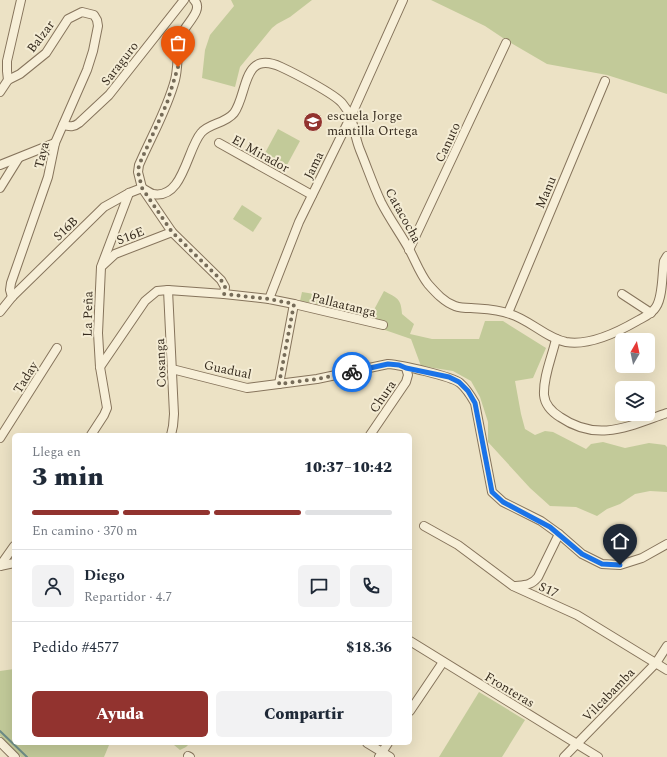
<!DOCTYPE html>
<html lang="es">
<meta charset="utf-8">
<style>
body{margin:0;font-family:Spectral,serif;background:#f2f2f3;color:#1f2937;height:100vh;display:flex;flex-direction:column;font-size:15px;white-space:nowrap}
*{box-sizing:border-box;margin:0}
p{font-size:13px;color:#747a83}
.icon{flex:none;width:22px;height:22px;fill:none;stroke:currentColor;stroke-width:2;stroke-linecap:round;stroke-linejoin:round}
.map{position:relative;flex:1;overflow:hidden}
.panel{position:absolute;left:12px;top:433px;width:400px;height:312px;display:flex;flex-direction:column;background:#fff;border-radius:6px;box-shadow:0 4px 16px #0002}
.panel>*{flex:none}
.needle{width:26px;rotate:9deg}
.fabs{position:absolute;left:615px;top:333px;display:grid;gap:8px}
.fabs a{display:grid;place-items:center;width:40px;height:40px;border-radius:6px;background:#fff;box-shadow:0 4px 16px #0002;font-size:20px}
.pin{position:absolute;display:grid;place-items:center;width:34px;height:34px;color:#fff;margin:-41px -17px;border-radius:50% 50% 50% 0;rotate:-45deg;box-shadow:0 0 4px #0007}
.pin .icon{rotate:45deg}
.courier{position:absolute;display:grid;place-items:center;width:40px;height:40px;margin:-20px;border:3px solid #1a73e8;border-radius:50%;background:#fff;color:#222;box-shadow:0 1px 5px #0007}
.overview em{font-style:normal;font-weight:800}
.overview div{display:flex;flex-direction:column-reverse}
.overview{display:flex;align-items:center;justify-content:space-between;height:68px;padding:0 20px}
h1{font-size:26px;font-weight:800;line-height:30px}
.bar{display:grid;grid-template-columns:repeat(4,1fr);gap:6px 4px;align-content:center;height:48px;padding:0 20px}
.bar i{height:5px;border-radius:3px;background:#e0e1e3}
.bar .on{background:#92332f}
.bar p{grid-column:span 4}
.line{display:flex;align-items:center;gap:10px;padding:0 20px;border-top:1px solid #e0e1e3}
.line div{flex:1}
.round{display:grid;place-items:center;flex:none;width:42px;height:42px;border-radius:6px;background:#f2f2f3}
.cta{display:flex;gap:8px;margin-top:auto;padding:8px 20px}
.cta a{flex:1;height:46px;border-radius:6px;background:#92332f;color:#fff;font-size:16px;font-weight:800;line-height:46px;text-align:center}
.cta a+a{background:#f2f2f3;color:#1f2937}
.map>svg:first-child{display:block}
.green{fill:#c2ca99}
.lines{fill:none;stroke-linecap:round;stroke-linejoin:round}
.stream{stroke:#6e8d87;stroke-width:2}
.minor-casing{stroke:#86745c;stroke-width:10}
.minor{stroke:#f7efd8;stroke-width:8}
.done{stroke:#766c59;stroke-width:4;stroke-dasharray:0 7.2}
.route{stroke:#1a73e8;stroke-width:5}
.labels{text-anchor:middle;stroke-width:4;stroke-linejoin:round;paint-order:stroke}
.street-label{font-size:13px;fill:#372c1f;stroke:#f4ecd4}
.poi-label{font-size:13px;fill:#372c1f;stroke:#f4ecd4;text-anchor:start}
</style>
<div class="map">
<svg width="667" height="757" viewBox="0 0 667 757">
<rect width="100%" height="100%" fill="#ece2c5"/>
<g class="green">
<polygon points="231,0 312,0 290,17 277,24 272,28 240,67 235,87 202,78 205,50 210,35 234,6"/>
<polygon points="431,0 667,0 667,94 607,75 547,64 506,40 485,26"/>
<polygon points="278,129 300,141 287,165 265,153"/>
<polygon points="242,205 262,218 253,232 233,219"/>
<path d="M 384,291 C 398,298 401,299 402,314 L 414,324 L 410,334 L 432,339 L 479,339 L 485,321 L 503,321 L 546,348 L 533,378 L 515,381 L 521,414 L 525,429 L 535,435 L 545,431 L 553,432 L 586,449 L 591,444 L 603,442 L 625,448 L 649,443 L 665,445 L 667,447 L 667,492 L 650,491 L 635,494 L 620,504 L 607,509 L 597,516 L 576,507 L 550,506 L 530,488 L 488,442 L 488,422 L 480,397 L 471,381 L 453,371 L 421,366 L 411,339 L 382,329 L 368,321 Z"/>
<polygon points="302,292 320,295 319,304 300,301"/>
<polygon points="14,669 14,743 157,743 109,745 104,757 21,757 0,736 0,671"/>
<polygon points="479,692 525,720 502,757 439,757"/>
<polygon points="162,743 190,743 186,747 180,750 174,745"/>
</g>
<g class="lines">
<polyline class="stream" points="0,731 27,757"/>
<defs>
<g id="minor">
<path d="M 194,0 C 204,9 187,23 183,32 C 176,46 179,65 175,80 C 167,110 151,137 139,165 L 138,172 L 142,188 L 172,232 L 221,280 L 225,287 L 224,294"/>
<polyline points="8,80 7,71 7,61 21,0"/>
<polyline points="0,92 8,80 20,74 46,53 68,19 82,12 94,15 97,20 98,26 93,51 87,70 55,143 48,177 11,283 10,290 12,297"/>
<path d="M 63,125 C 70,127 74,127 79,123 L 109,95 L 184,0"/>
<polyline points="219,143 312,195"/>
<polyline points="0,165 55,143"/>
<polyline points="0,188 18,159"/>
<path d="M 142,188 C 146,190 150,193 153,194 C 183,200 187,149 201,133 C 209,123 225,124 234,113 C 248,94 242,49 281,67 C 294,73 333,93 342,103 C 355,118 353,133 360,150 C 367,167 373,185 381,202 C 389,218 400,233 409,249 C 415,260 420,274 428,284 C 436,293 444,302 455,306 C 460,308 466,308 471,308 C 484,309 498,309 510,314 C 530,320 546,338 566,342 C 589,346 618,332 637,321 C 644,317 652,314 656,307 C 663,297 662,273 664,261 L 667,256"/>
<polyline points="409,250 506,43"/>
<polyline points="102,266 115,254 172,232"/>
<polyline points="168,290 174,414 173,426 171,435"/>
<polyline points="622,294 651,313"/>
<polyline points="269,299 299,222 351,116 403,0"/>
<polyline points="0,312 12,297 104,207 129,193 142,188"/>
<polyline points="508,313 605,81"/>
<path d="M 556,339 C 552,357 543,377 544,395 C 545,405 552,412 560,417 C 598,443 629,426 667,413"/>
<polyline points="100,367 145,301 157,291 168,290 224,294 269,299 294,304 383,325"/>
<path d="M 172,369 L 247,388 L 317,379 L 388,364 C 401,365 451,376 460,383 C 467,389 471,396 475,403 L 492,492 L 503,502 L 541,521 L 559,534 L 582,554 L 602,564 L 620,565 L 642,558 L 667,544"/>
<polyline points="279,384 294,304"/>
<polyline points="91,435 104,415 107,408 100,367 98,333 101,267 129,193"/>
<polyline points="370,435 406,382 408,375 406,368"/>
<polyline points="0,438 57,348"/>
<polyline points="424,526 458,545 513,586 577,615 667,670"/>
<polyline points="0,566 14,546"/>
<polyline points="0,566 14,563"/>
<path d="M 514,586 C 524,585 531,586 538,577 L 559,534"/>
<polyline points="410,641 598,757"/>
<polyline points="410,711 443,662"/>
<polyline points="0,742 15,757"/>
<polyline points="367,743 390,757"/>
<polyline points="188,756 190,757"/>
<polyline points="379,757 388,743"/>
<polyline points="564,757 656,663 667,646"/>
</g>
</defs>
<use href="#minor" class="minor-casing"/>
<use href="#minor" class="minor"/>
</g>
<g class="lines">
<polyline class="done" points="178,67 167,103 139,165 138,172 142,188 172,232 221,280 225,287 224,294 269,299 294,304 279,384 317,379 352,372"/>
<polyline class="route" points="352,372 388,364 399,365 406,368 449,377 459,382 468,391 475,403 492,492 503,502 550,527 582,554 602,564 620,565"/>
</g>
<defs>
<symbol id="school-disc" viewBox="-11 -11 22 22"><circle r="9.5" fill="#92332f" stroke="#f4ecd4"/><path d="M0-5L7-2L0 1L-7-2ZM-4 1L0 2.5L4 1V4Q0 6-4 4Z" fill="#fff"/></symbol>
</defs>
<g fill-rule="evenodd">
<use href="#school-disc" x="302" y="111" width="22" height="22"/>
</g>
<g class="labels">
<g class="street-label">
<text transform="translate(40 36) rotate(-53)" y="5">Balzar</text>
<text transform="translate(119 63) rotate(-52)" y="5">Saraguro</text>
<text transform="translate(447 142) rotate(-65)" y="5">Canuto</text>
<text transform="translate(261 153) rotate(29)" y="5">El Mirador</text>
<text transform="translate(41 155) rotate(-76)" y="5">Taya</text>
<text transform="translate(313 165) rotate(-64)" y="5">Jama</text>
<text transform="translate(545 192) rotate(-67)" y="5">Manu</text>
<text transform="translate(404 215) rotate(61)" y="5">Catacocha</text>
<text transform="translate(65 228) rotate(-44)" y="5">S16B</text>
<text transform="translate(130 235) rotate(-21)" y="5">S16E</text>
<text transform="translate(344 304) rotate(14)" y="5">Pallaatanga</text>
<text transform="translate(87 314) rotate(-89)" y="5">La Peña</text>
<text transform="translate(160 363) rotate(-92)" y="5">Cosanga</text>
<text transform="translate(228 369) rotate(12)" y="5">Guadual</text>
<text transform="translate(25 377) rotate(-58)" y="5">Taday</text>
<text transform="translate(382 396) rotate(-56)" y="5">Chura</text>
<text transform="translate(549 589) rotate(24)" y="5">S17</text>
<text transform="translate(510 689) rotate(31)" y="5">Fronteras</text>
<text transform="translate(608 694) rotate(-46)" y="5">Vilcabamba</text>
</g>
<g class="poi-label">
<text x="327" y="120">escuela Jorge<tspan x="327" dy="15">mantilla Ortega</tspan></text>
</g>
</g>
</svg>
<div class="fabs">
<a><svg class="needle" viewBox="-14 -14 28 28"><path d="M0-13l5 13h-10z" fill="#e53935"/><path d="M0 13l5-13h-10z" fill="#747a83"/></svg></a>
<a><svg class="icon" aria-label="layers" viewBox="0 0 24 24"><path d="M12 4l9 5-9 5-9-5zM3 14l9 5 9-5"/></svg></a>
</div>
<div class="pin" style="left:178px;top:67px;background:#ea580c"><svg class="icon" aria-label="bag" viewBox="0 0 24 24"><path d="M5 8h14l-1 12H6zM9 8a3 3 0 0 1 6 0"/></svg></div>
<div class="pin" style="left:620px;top:565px;background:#1f2937"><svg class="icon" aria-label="home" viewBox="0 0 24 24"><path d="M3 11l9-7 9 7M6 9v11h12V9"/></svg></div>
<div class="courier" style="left:352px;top:372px"><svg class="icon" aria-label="bike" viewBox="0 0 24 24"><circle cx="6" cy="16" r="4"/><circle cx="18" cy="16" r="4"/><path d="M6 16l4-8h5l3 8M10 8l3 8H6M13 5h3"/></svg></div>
<section class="panel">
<div class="overview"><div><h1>3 min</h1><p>Llega en</p></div><em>10:37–10:42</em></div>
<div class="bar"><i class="on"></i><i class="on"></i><i class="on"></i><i></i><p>En camino · 370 m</p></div>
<div class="line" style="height:72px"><a class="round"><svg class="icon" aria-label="person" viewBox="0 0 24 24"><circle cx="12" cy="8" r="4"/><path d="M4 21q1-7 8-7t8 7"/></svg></a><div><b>Diego</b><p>Repartidor · 4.7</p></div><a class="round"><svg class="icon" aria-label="chat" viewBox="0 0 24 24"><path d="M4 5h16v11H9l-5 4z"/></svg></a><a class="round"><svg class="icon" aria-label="phone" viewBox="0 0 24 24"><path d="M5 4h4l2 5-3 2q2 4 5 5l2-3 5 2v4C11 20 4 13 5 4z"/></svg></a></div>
<div class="line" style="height:52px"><div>Pedido #4577</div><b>$18.36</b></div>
<div class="cta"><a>Ayuda</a><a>Compartir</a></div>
</section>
</div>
